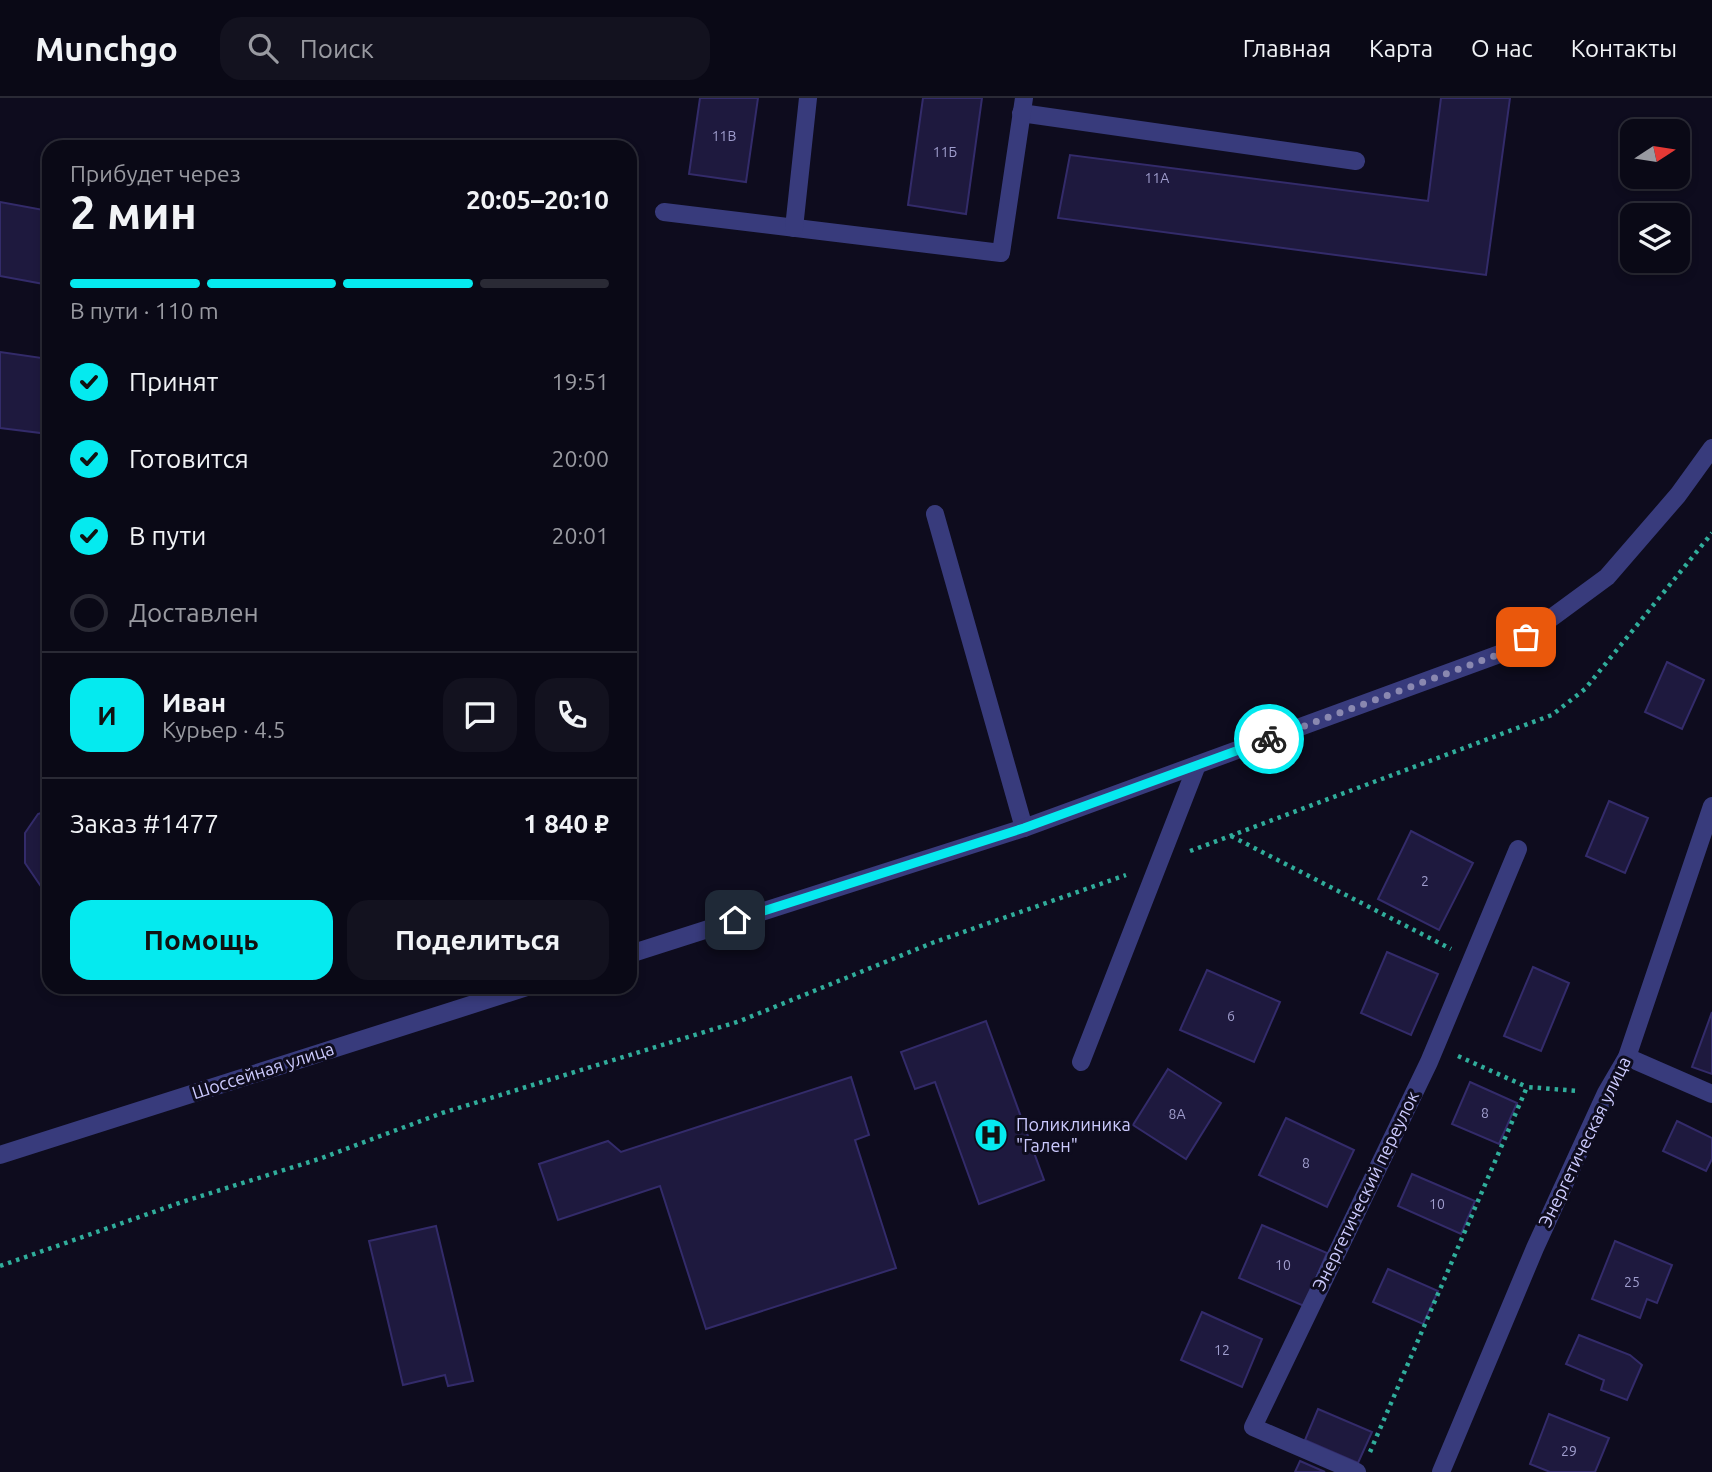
<!DOCTYPE html>
<html lang="ru">
<meta charset="utf-8">
<style>
body{margin:0;font-family:Ubuntu,sans-serif;background:#13121f;color:#f1f3f6;height:100vh;display:flex;flex-direction:column;font-size:26px;white-space:nowrap}
*{box-sizing:border-box;margin:0}
p{font-size:23px;color:#999aa1}
.icon{flex:none;width:38px;height:38px;fill:none;stroke:currentColor;stroke-width:2;stroke-linecap:round;stroke-linejoin:round}
.map{position:relative;flex:1;overflow:hidden}
.drawer{position:absolute;left:42px;top:42px;width:595px;height:854px;display:flex;flex-direction:column;background:#0a0916;border-radius:21px;box-shadow:0 4px 10px #0003,0 0 0 2px #2a2a35}
.drawer>*{flex:none}
.needle{width:46px;rotate:78deg}
.tools{position:absolute;left:1620px;top:21px;display:grid;gap:14px}
.tools a{display:grid;place-items:center;width:70px;height:70px;border-radius:14px;background:#0a0916;box-shadow:0 4px 10px #0003,0 0 0 2px #2a2a35;font-size:35px}
.pin{position:absolute;display:grid;place-items:center;width:60px;height:60px;color:#fff;margin:-30px;border-radius:14px;box-shadow:0 4px 10px #0006}
.courier{position:absolute;display:grid;place-items:center;width:70px;height:70px;margin:-35px;border:5px solid #05eaef;border-radius:50%;background:#fff;color:#222;box-shadow:0 2px 9px #0007}
.overview em{font-style:normal;font-weight:600}
.overview div{display:flex;flex-direction:column-reverse}
.overview{display:flex;align-items:center;justify-content:space-between;height:119px;padding:0 28px}
h1{font-size:46px;font-weight:600;line-height:52px}
.bar{display:grid;grid-template-columns:repeat(4,1fr);gap:10px 7px;align-content:center;height:84px;padding:0 28px}
.bar i{height:9px;border-radius:5px;background:#2a2a35}
.bar .selected{background:#05eaef}
.bar p{grid-column:span 4}
.line{display:flex;align-items:center;gap:18px;padding:0 28px;border-top:2px solid #2a2a35}
.line div{flex:1}
.round{display:grid;place-items:center;flex:none;width:74px;height:74px;border-radius:21px;background:#13121f}
ol{padding:0 28px;list-style:none}
li{display:flex;align-items:center;gap:21px;height:77px}
li p{margin-inline-start:auto}
li .icon{padding:7px;border-radius:50%;background:#05eaef;color:#111;stroke-width:4}
li:last-child{color:#999aa1}
li i{width:38px;height:38px;border:4px solid #2a2a35;border-radius:50%}
.action{display:flex;gap:14px;margin-top:auto;padding:14px 28px}
.action a{flex:1;height:80px;border-radius:21px;background:#05eaef;color:#111;font-size:28px;font-weight:600;line-height:80px;text-align:center}
.action a+a{background:#13121f;color:#f1f3f6}
header{display:flex;align-items:center;gap:42px;box-sizing:border-box;height:98px;padding:0 35px;background:#0a0916;border-bottom:2px solid #2a2a35}
header strong{font-size:33px}
nav{display:flex;gap:38px;margin-inline-start:auto;font-size:24px}
.search{width:490px;height:63px;background:#13121f;display:flex;align-items:center;gap:18px;box-sizing:border-box;padding:0 24px;border-radius:21px;color:#999aa1;font-size:26px}
.map>svg:first-child{display:block}
.building{fill:#1e193e;stroke:#332b6a;stroke-width:2}
.lines{fill:none;stroke-linecap:round;stroke-linejoin:round}
.path{stroke:#30ad9b;stroke-width:4.5;stroke-dasharray:3.5 5;stroke-linecap:butt}
.minor{stroke:#383b7c;stroke-width:18}
.done{stroke:#8a88b0;stroke-width:7;stroke-dasharray:0 12.6}
.route{stroke:#05eaef;stroke-width:9}
.labels{text-anchor:middle;stroke-width:6;stroke-linejoin:round;paint-order:stroke}
.number-label{font-size:14px;fill:#a09ece}
.street-label{font-size:18px;fill:#cccafe;stroke:#0e0c1e}
.poi-label{font-size:18px;fill:#cccafe;stroke:#0e0c1e;text-anchor:start}
</style>
<header>
<strong>Munchgo</strong>
<div class="search"><svg class="icon" aria-label="search" viewBox="0 0 24 24"><circle cx="10" cy="10" r="6"/><path d="M15 15l6 6"/></svg>Поиск</div>
<nav><a>Главная</a><a>Карта</a><a>О нас</a><a>Контакты</a></nav>
</header>
<div class="map">
<svg width="1712" height="1374" viewBox="0 0 1712 1374">
<rect width="100%" height="100%" fill="#0e0c1e"/>
<g class="building">
<polygon points="700,0 758,0 746,84 689,76"/>
<polygon points="923,0 982,0 966,116 908,107"/>
<polygon points="1441,0 1510,0 1486,177 1058,120 1070,57 1428,103"/>
<polygon points="0,104 49,113 49,187 0,178"/>
<polygon points="0,254 49,261 49,336 0,330"/>
<polygon points="1667,564 1704,582 1682,631 1645,614"/>
<polygon points="1609,703 1648,720 1625,775 1586,758"/>
<polygon points="49,712 49,792 42,790 25,765 25,735 38,716"/>
<polygon points="1411,733 1473,765 1439,832 1378,801"/>
<polygon points="1387,854 1438,876 1411,937 1361,915"/>
<polygon points="1533,869 1569,885 1541,953 1504,938"/>
<polygon points="1207,872 1280,904 1254,964 1180,932"/>
<polygon points="1712,914 1712,976 1692,969"/>
<polygon points="986,923 1044,1082 979,1106 935,984 915,991 901,954"/>
<polygon points="1168,971 1221,1005 1186,1061 1133,1027"/>
<polygon points="851,979 869,1037 855,1042 896,1170 706,1231 660,1088 558,1122 539,1066 608,1043 621,1054"/>
<polygon points="1470,984 1517,1005 1499,1046 1452,1026"/>
<polygon points="1286,1020 1354,1052 1327,1109 1259,1077"/>
<polygon points="1677,1023 1712,1040 1712,1061 1706,1073 1663,1053"/>
<polygon points="1412,1076 1475,1103 1461,1136 1398,1108"/>
<polygon points="1262,1127 1327,1155 1304,1208 1239,1180"/>
<polygon points="436,1128 473,1283 448,1288 445,1277 403,1287 369,1143"/>
<polygon points="1615,1143 1672,1167 1657,1205 1647,1201 1640,1220 1592,1201"/>
<polygon points="1388,1171 1438,1193 1423,1226 1373,1204"/>
<polygon points="1202,1214 1262,1241 1242,1289 1181,1262"/>
<polygon points="1579,1237 1630,1257 1642,1267 1627,1302 1601,1292 1604,1282 1566,1266"/>
<polygon points="1318,1311 1372,1334 1358,1365 1305,1342"/>
<polygon points="1549,1316 1609,1340 1595,1374 1550,1374 1530,1366"/>
<polygon points="1300,1363 1325,1374 1295,1374"/>
</g>
<g class="lines">
<g class="path">
<polyline points="1231,738 1451,851"/>
<polyline points="1190,753 1552,617 1585,591 1712,435"/>
<polyline points="1458,958 1527,989"/>
<polyline points="0,1168 182,1104 319,1061 442,1015 740,923 932,845 1126,777"/>
<polyline points="1370,1354 1527,989 1579,993"/>
</g>
<g class="minor">
<polyline points="1021,15 1356,63"/>
<polyline points="664,114 1001,155 1024,0"/>
<polyline points="794,130 808,0"/>
<polyline points="935,416 1024,730"/>
<polyline points="630,856 1024,730 1505,554 1607,479 1678,397 1712,350"/>
<polyline points="1627,959 1712,996"/>
<polyline points="1081,964 1197,667"/>
<polyline points="0,1057 527,889"/>
<polyline points="1357,1374 1253,1329 1429,964 1518,751"/>
<polyline points="1441,1374 1535,1150 1606,995 1627,959 1712,708"/>
</g>
</g>
<g class="lines">
<polyline class="done" points="1269,641 1505,554 1526,539"/>
<polyline class="route" points="735,822 1024,730 1269,641"/>
</g>
<defs>
<symbol id="hospital-disc" viewBox="-11 -11 22 22"><circle r="9.5" fill="#05eaef" stroke="#0e0c1e"/><path d="M-5-5h3v3.5h4V-5h3V5h-3V1.5h-4V5h-3Z" fill="#111"/></symbol>
</defs>
<g fill-rule="evenodd">
<use href="#hospital-disc" x="972" y="1018" width="38" height="38"/>
</g>
<g class="labels">
<g class="number-label">
<text x="724" y="43">11В</text>
<text x="945" y="59">11Б</text>
<text x="1157" y="85">11А</text>
<text x="1425" y="788">2</text>
<text x="1231" y="923">6</text>
<text x="1485" y="1020">8</text>
<text x="1177" y="1021">8А</text>
<text x="1306" y="1070">8</text>
<text x="1437" y="1111">10</text>
<text x="1283" y="1172">10</text>
<text x="1632" y="1189">25</text>
<text x="1222" y="1257">12</text>
<text x="1569" y="1358">29</text>
</g>
<g class="street-label">
<text transform="translate(263 973) rotate(-18)" y="6">Шоссейная улица</text>
<text transform="translate(1585 1044) rotate(-64)" y="6">Энергетическая улица</text>
<text transform="translate(1366 1093) rotate(-64)" y="6">Энергетический переулок</text>
</g>
<g class="poi-label">
<text x="1016" y="1033">Поликлиника<tspan x="1016" dy="21">"Гален"</tspan></text>
</g>
</g>
</svg>
<div class="tools">
<a><svg class="needle" viewBox="-14 -14 28 28"><path d="M0-13l5 13h-10z" fill="#e53935"/><path d="M0 13l5-13h-10z" fill="#999aa1"/></svg></a>
<a><svg class="icon" aria-label="layers" viewBox="0 0 24 24"><path d="M12 4l9 5-9 5-9-5zM3 14l9 5 9-5"/></svg></a>
</div>
<div class="pin" style="left:1526px;top:539px;background:#ea580c"><svg class="icon" aria-label="bag" viewBox="0 0 24 24"><path d="M5 8h14l-1 12H6zM9 8a3 3 0 0 1 6 0"/></svg></div>
<div class="pin" style="left:735px;top:822px;background:#1f2937"><svg class="icon" aria-label="home" viewBox="0 0 24 24"><path d="M3 11l9-7 9 7M6 9v11h12V9"/></svg></div>
<div class="courier" style="left:1269px;top:641px"><svg class="icon" aria-label="bike" viewBox="0 0 24 24"><circle cx="6" cy="16" r="4"/><circle cx="18" cy="16" r="4"/><path d="M6 16l4-8h5l3 8M10 8l3 8H6M13 5h3"/></svg></div>
<section class="drawer">
<div class="overview"><div><h1>2 мин</h1><p>Прибудет через</p></div><em>20:05–20:10</em></div>
<div class="bar"><i class="selected"></i><i class="selected"></i><i class="selected"></i><i></i><p>В пути · 110 m</p></div>
<ol>
<li><svg class="icon" aria-label="check" viewBox="0 0 24 24"><path d="M5 12l5 5 9-10"/></svg>Принят<p>19:51</p></li>
<li><svg class="icon" aria-label="check" viewBox="0 0 24 24"><path d="M5 12l5 5 9-10"/></svg>Готовится<p>20:00</p></li>
<li><svg class="icon" aria-label="check" viewBox="0 0 24 24"><path d="M5 12l5 5 9-10"/></svg>В пути<p>20:01</p></li>
<li><i></i>Доставлен</li>
</ol>
<div class="line" style="height:126px"><b class="round" style="background:#05eaef;color:#111">И</b><div><b>Иван</b><p>Курьер · 4.5</p></div><a class="round"><svg class="icon" aria-label="chat" viewBox="0 0 24 24"><path d="M4 5h16v11H9l-5 4z"/></svg></a><a class="round"><svg class="icon" aria-label="phone" viewBox="0 0 24 24"><path d="M5 4h4l2 5-3 2q2 4 5 5l2-3 5 2v4C11 20 4 13 5 4z"/></svg></a></div>
<div class="line" style="height:91px"><div>Заказ #1477</div><b>1 840 ₽</b></div>
<div class="action"><a>Помощь</a><a>Поделиться</a></div>
</section>
</div>
